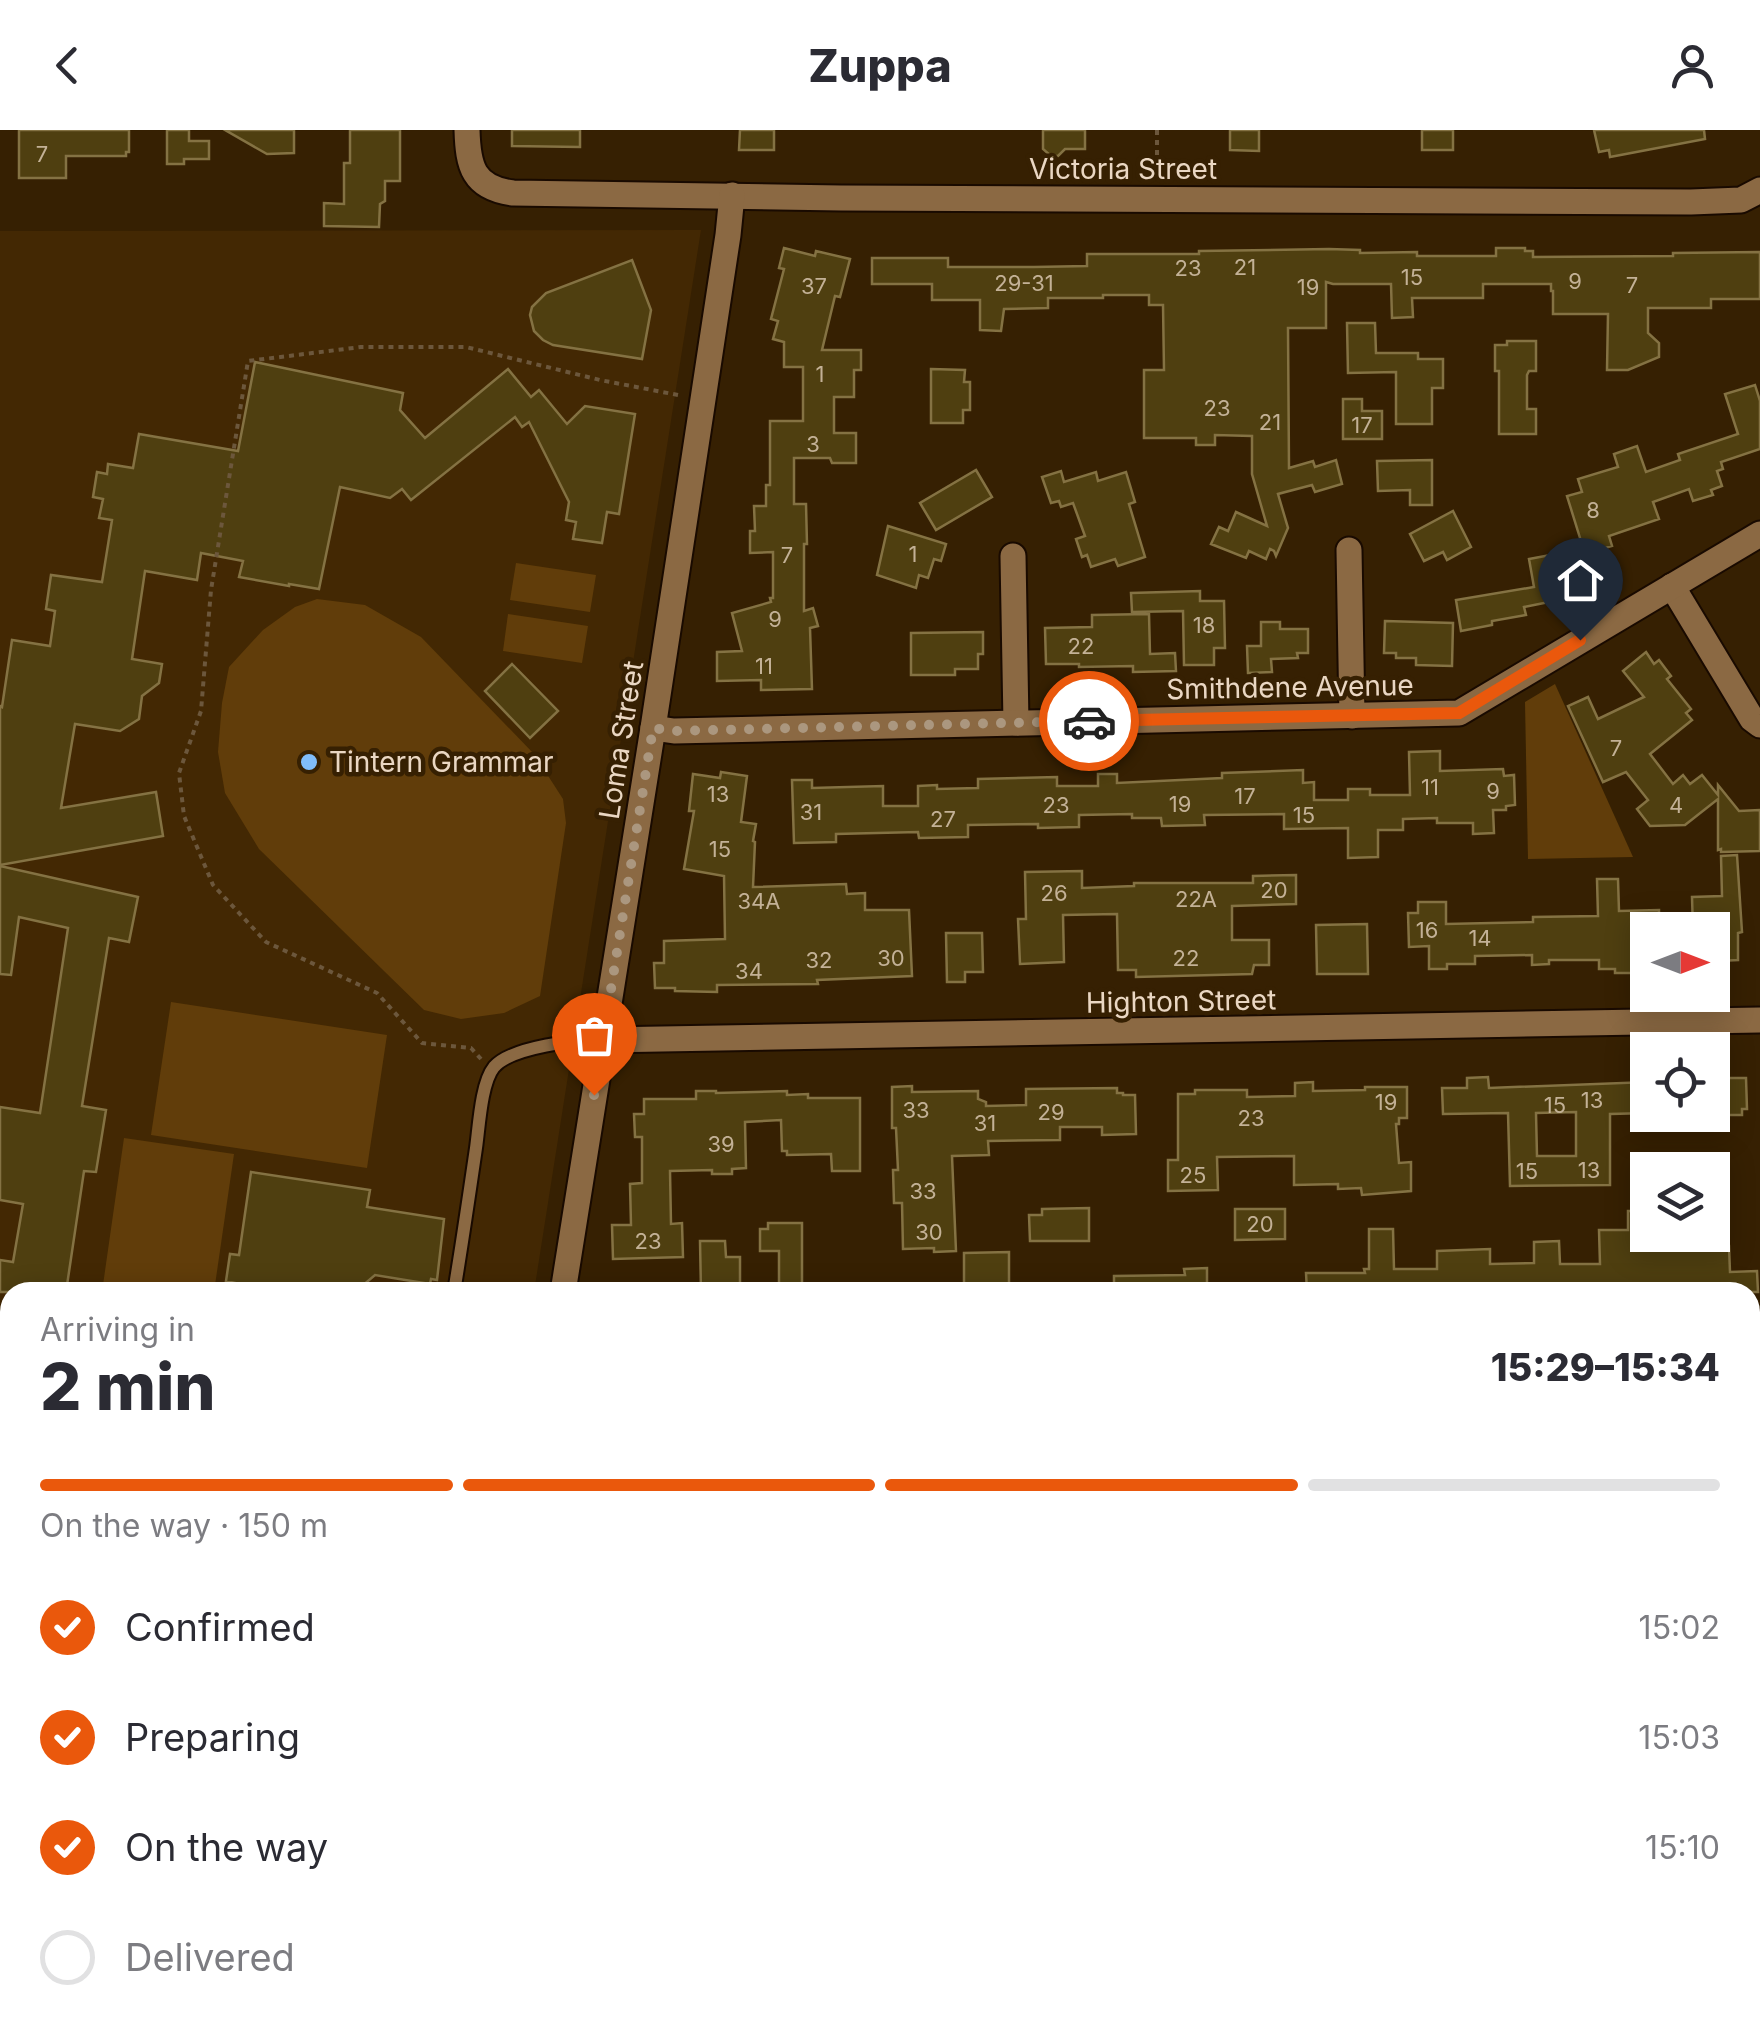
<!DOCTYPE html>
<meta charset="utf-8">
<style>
body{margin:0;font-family:Inter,sans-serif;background:#f2f2f3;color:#2b2b33;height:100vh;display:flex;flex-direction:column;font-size:38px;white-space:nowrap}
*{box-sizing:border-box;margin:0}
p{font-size:32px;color:#7c7c81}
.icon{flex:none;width:55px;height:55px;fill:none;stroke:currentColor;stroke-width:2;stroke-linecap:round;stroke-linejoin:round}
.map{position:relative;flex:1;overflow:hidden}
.sheet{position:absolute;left:0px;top:1152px;width:1760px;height:752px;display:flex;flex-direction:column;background:#fff;border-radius:30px 30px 0 0;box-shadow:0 5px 25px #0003}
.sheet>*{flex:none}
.needle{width:65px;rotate:90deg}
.buttons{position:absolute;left:1630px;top:782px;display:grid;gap:20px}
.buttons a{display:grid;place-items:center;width:100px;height:100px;border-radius:0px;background:#fff;box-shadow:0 5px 25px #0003;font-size:50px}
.pin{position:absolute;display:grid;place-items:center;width:85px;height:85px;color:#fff;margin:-102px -42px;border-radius:50% 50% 50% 0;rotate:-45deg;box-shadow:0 0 10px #0007}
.pin .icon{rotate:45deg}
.courier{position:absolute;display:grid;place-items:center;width:100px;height:100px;margin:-50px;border:8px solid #ea580c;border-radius:50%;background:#fff;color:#222;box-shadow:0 2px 12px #0007}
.head em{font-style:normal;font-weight:800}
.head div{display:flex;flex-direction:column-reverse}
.head{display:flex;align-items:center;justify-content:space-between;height:170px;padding:0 40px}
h1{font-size:65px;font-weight:800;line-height:75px}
.bar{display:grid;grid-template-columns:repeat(4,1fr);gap:15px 10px;align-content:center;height:120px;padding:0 40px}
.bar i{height:12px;border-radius:8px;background:#e1e1e2}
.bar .selected{background:#ea580c}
.bar p{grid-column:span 4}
ol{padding:0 40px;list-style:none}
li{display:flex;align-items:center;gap:30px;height:110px}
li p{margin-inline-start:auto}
li .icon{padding:10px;border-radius:50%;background:#ea580c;color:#fff;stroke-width:4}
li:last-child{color:#7c7c81}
li i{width:55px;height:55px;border:5px solid #e1e1e2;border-radius:50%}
header{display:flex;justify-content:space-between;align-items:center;height:130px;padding:0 40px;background:#fff;font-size:45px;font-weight:800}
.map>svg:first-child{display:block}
.built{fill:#432803}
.green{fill:#613d0a}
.building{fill:#4f3f10;stroke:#847243;stroke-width:2.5;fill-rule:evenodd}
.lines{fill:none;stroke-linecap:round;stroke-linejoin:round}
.service-casing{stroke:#190a00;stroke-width:16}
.minor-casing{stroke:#190a00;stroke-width:29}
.path{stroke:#6c573c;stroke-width:4;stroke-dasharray:5 5;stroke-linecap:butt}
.service{stroke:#8b6943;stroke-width:12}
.minor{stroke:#8b6943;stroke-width:25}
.done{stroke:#ab977f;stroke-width:10;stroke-dasharray:0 18}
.route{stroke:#ea580c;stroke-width:12}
.poi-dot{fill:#80bdfa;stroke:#362002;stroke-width:4}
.labels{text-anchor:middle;stroke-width:9;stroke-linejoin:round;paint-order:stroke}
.number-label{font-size:22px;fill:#c3b196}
.street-label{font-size:28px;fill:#ead7c3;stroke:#362002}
.poi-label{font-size:28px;fill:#ead7c3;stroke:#362002;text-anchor:start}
</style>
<header><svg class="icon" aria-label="back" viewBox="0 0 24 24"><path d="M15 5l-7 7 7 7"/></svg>Zuppa<svg class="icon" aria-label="person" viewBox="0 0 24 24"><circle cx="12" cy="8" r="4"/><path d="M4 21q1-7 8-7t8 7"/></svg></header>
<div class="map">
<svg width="1760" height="1903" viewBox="0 0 1760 1903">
<rect width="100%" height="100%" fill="#362002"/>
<polygon class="built" points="701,100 534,1162 10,1162 10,1895 418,1895 416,1903 0,1903 0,101"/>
<g class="green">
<polygon points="516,433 596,445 590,482 510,470"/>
<polygon points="317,469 365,475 421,507 534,624 563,669 566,693 540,866 504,883 461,889 424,880 259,719 225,663 218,622 222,573 229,537 263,500 295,477"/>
<polygon points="508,484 588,496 582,533 503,521"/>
<polygon points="1555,554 1633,727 1528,729 1525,572"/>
<polygon points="171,872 387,905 367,1038 151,1005"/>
<polygon points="124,1008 234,1024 214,1162 102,1162"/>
</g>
<g class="building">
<polygon points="19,0 129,0 129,22 126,22 126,26 66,26 66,48 19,48"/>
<polygon points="167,0 189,0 189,11 209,11 209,29 184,29 184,34 167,34"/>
<polygon points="225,0 294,0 294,23 267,24"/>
<polygon points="350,0 400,0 400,51 385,51 385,71 380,74 379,97 324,96 324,73 344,74 344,33 350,33"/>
<polygon points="512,0 580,0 580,17 512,16"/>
<polygon points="740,0 774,0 774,20 739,20"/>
<polygon points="1043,0 1085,0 1085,19 1065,19 1058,26 1051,26 1043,19"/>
<polygon points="1230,0 1259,0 1259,21 1230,20"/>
<rect x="1422" y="0" width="31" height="20"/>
<polygon points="1594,0 1704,0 1705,9 1610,27 1609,20 1599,22"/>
<polygon points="784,118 815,126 816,121 850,129 840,167 835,166 822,220 861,220 861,240 854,240 854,267 834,267 834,303 856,303 856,333 832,333 830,328 794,328 794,374 806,374 807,414 804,414 804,481 813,478 818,496 810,498 812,559 761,560 761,550 717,551 717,522 742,521 732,483 771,472 770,468 773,468 773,422 750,423 750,401 755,401 754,376 766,376 766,355 770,355 770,291 803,291 803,237 784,237 784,212 773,209 778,191 771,189 784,139 779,138"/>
<polygon points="1496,118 1525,118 1525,121 1533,121 1533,127 1673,126 1673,123 1760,122 1760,169 1711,169 1711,178 1648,178 1648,203 1659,213 1659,227 1628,240 1607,240 1608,184 1553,184 1553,161 1551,161 1551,154 1483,154 1483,168 1412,168 1413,187 1392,188 1391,154 1333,154 1326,152 1326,198 1288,198 1289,338 1313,331 1315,337 1336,330 1342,354 1315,362 1312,355 1278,364 1288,398 1276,426 1274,421 1270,419 1266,429 1249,421 1246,428 1211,414 1219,397 1228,401 1236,382 1267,396 1252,344 1252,306 1215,305 1215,315 1196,315 1196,308 1144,308 1144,240 1164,240 1163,175 1149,175 1149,165 1103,165 1103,168 1048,168 1048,178 1004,179 1001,201 980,200 980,170 932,170 932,154 872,154 872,128 948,128 948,137 1034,137 1087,136 1087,124 1199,124 1199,121 1329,119 1360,120 1360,123 1417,122 1417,126 1496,126"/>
<polygon points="632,130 651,180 642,229 553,215 543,210 534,201 530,185 532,177 546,163"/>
<polygon points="1347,193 1375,193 1376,223 1418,223 1418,229 1443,229 1443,258 1432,258 1432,294 1396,294 1396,242 1348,243"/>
<polygon points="1507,211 1536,211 1536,241 1529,241 1527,245 1527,279 1536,279 1536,304 1499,304 1499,241 1495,241 1495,215 1507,215"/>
<polygon points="255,232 403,263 400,280 425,308 508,239 531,267 539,260 567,294 585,276 635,284 619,384 607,382 602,413 573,409 576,392 566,390 569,372 529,292 522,297 515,287 411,370 402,359 390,368 340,357 319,459 289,454 289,456 239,447 243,431 201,423 197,450 145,441 132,529 162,534 159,553 142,566 139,589 120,601 75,594 61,678 156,662 163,706 0,735 0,576 2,577 12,510 50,516 55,481 46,479 51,445 102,452 112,390 99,388 103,369 93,367 97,342 107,344 108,334 133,338 139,304 238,321"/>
<polygon points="931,239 965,240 964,252 970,252 970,280 963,280 963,293 931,293"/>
<polygon points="1755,255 1760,271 1760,319 1721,332 1723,339 1717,341 1722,356 1711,360 1713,365 1693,371 1689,359 1653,372 1659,389 1609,406 1612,416 1585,424 1567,366 1582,362 1578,349 1618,337 1614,324 1637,316 1646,342 1680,330 1678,324 1738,304 1725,264"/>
<polygon points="1343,269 1362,269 1362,281 1382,281 1382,309 1343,309"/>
<polygon points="1432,330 1432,375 1410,375 1410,360 1378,361 1377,331"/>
<polygon points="976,340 992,367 936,400 920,373"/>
<polygon points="1061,341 1064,352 1096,342 1098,351 1126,342 1135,372 1129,374 1145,427 1118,436 1115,429 1091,437 1087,425 1082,427 1076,409 1085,406 1073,373 1061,377 1059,371 1051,373 1042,347"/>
<polygon points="1453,381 1471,417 1447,430 1443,422 1424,431 1410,404"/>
<polygon points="888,396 946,414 941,431 934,429 928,448 919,445 916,458 877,445"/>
<polygon points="1572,421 1577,446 1574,447 1576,457 1552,462 1554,471 1524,477 1526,485 1492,491 1492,495 1461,501 1456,470 1534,457 1529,429"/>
<polygon points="1200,461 1200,471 1224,471 1225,518 1214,518 1214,535 1184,535 1183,481 1132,482 1131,463"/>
<polygon points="1149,484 1150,524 1175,523 1176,541 1133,542 1133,536 1079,537 1079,534 1046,534 1045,498 1092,497 1092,485"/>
<polygon points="1385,491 1453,493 1452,536 1416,535 1416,528 1396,528 1396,523 1384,523"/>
<polygon points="1261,492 1280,492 1280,499 1308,499 1308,523 1297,523 1298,528 1271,529 1272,542 1248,543 1247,516 1261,516"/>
<polygon points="983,502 983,524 978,524 978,539 955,539 955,545 911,545 911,503"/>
<polygon points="1646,522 1654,534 1659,530 1671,546 1667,549 1691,579 1686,583 1692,590 1650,624 1673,654 1683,645 1690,654 1702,645 1718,665 1718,655 1739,681 1760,680 1760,721 1721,722 1721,719 1718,720 1718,669 1685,695 1650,696 1637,679 1648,670 1626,642 1603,652 1568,576 1588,567 1598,589 1644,567 1623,541"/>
<polygon points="512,534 558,581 530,608 485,561"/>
<polygon points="1440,621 1440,641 1503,639 1504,646 1514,645 1515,675 1506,676 1506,680 1493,680 1494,703 1473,704 1473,693 1437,693 1437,688 1403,689 1403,700 1378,700 1378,727 1348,728 1348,698 1284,699 1284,684 1204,685 1205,695 1162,696 1161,688 1132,688 1132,684 1079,685 1079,697 1038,698 1038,694 968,695 968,707 919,708 918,702 836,704 836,712 794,713 792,650 812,650 812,658 883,656 883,676 918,676 918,656 937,655 937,659 978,658 978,649 1057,647 1057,656 1098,656 1098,644 1117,644 1117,653 1222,648 1222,643 1303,640 1303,653 1314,652 1314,670 1348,670 1348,659 1370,659 1370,665 1410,665 1409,622"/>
<polygon points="721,642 747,646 741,692 756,694 753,711 755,712 753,757 846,754 847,764 865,763 865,780 909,780 912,846 817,850 818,854 717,855 717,862 675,861 675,858 655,858 654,833 664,833 664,811 725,809 724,746 684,739 694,681 689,681 693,644 720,648"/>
<polygon points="1737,725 1742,802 1738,803 1738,830 1719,831 1719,818 1712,818 1712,800 1693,800 1692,767 1722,766 1721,726"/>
<polygon points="0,736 138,767 129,812 109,808 82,976 106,980 96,1042 84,1041 66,1162 0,1162 0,1130 13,1132 23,1074 0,1070 0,977 40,983 68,798 19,787 11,845 0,844"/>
<polygon points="1082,741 1082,758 1134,756 1134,753 1253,753 1253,746 1296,745 1296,774 1232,776 1232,810 1269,810 1269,835 1254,835 1252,844 1136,847 1136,840 1118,840 1117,784 1063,785 1064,832 1020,834 1018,789 1026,789 1025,742"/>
<polygon points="1597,749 1618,749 1619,781 1659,780 1659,800 1648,800 1648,843 1615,843 1615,839 1599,839 1599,830 1549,830 1549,834 1532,835 1532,825 1475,826 1475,834 1447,834 1447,839 1429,839 1429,816 1409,817 1408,783 1418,783 1418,772 1446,772 1446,794 1533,792 1533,787 1598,786"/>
<polygon points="1367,794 1368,844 1317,844 1316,795"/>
<polygon points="946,803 982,803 983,842 965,842 965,852 947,852"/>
<path d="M 1488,947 L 1489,958 L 1648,952 L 1648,983 L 1610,984 L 1610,1055 L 1510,1056 L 1508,983 L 1443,984 L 1442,958 L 1467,958 L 1467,948 ZM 1576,982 L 1576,1026 L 1537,1026 L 1536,983 Z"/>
<polygon points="1728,948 1746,948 1747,979 1742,979 1742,985 1712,985 1712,955 1728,954"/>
<polygon points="1313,952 1313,961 1365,960 1365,957 1407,957 1407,988 1399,988 1399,994 1396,994 1399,1033 1411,1032 1411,1061 1362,1065 1361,1058 1338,1059 1338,1054 1294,1055 1294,1026 1217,1027 1218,1060 1168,1061 1168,1030 1178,1030 1178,964 1195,964 1195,960 1247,960 1247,967 1295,966 1295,953"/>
<polygon points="912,956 912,962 978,961 978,969 986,972 986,976 1026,975 1026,959 1117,958 1117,963 1123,963 1123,965 1135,965 1136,1004 1102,1005 1102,997 1060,997 1060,1010 988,1011 989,1025 952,1026 956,1121 934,1122 934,1118 903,1119 902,1073 894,1073 893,1040 898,1040 896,998 892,998 892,957"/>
<polygon points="696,961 716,961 716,963 787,961 787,965 808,964 808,968 860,968 860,1041 832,1041 831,1024 787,1025 787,1021 782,1021 781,990 745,992 746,1038 732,1039 732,1044 712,1044 712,1040 670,1041 671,1094 682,1093 683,1127 613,1129 612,1095 631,1095 630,1054 642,1053 642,1007 635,1007 634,984 644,984 644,969 696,969"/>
<polygon points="251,1042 370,1060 367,1077 444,1089 437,1150 431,1149 430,1154 375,1145 355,1162 233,1162 235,1153 226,1151 230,1124 239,1125"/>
<polygon points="1089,1078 1089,1111 1030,1111 1029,1085 1042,1085 1042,1079"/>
<polygon points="1235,1079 1285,1079 1285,1109 1235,1110"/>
<polygon points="1628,1081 1645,1081 1648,1105 1693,1105 1693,1117 1729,1116 1730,1142 1757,1141 1758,1162 1307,1162 1306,1143 1365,1143 1364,1139 1369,1139 1369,1099 1393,1099 1394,1139 1437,1139 1437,1121 1490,1119 1490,1134 1534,1133 1534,1112 1559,1111 1560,1134 1600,1134 1599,1100 1628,1100"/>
<polygon points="768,1093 802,1093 802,1162 779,1162 779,1121 760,1121 760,1099 768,1099"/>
<polygon points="700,1111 725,1111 726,1127 740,1127 740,1162 701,1162"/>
<polygon points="1009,1122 1009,1162 964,1162 964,1123"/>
<polygon points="1207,1138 1207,1162 1114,1162 1114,1146 1185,1145 1184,1139"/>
</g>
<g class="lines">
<defs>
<g id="service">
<path d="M 454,1162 C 462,1114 469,1066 476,1018 C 479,997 481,953 494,937 C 511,917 578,909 603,910"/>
<polyline points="0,1230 10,1234"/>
<polyline points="0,1609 10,1633"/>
<polyline points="25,1895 30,1903"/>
</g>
<g id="minor">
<path d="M 467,0 C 468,36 473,58 513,63 L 841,68 L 1691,72 L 1741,70 L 1760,60"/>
<polyline points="1349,420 1352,586"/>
<polyline points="1013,426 1016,593"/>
<polyline points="1672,456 1752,589 1760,595"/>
<polyline points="653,598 674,601 1459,583 1760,404"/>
<polyline points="603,910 1760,890"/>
<polyline points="563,1162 653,598 728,105 732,65"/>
<polyline points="1750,1231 1760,1231"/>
<polyline points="1750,1595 1760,1595"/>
<polyline points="1750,1718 1760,1615"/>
<polyline points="970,1903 971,1895"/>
<polyline points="1732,1903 1733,1895"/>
</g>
</defs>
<use href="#service" class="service-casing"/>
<use href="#minor" class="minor-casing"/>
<g class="path">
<polyline points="1157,0 1157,45"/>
<polyline points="481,929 471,918 422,913 377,863 266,812 213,755 184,686 179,643 201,581 211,460 248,231 361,217 466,217 600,250 678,265"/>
</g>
<use href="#service" class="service"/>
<use href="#minor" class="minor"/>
</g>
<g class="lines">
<polyline class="done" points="594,965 653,598 674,601 1089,591"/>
<polyline class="route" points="1089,591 1459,583 1580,510"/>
</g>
<circle class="poi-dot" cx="309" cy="632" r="10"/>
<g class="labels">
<g class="number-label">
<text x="42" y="32">7</text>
<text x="1245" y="145">21</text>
<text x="1188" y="146">23</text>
<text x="1412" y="155">15</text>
<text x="1575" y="159">9</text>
<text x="1024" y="161">29-31</text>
<text x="1632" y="163">7</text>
<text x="814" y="164">37</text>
<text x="1308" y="165">19</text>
<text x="820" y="252">1</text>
<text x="1217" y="286">23</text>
<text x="1270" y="300">21</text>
<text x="1362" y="303">17</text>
<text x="813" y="322">3</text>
<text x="1593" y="388">8</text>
<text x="913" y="432">1</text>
<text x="787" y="433">7</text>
<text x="775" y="497">9</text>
<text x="1204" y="503">18</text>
<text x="1081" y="524">22</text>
<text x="764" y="544">11</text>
<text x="1616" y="626">7</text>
<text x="1430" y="665">11</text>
<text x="1493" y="669">9</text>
<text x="718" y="672">13</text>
<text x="1245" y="674">17</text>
<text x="1180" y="682">19</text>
<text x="1056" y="683">23</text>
<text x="1676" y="683">4</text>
<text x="811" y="690">31</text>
<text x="1304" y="693">15</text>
<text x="943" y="697">27</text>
<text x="720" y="727">15</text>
<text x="1274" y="768">20</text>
<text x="1054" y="771">26</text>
<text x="1196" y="777">22A</text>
<text x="759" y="779">34A</text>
<text x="1427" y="808">16</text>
<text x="1480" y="816">14</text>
<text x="891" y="836">30</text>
<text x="1186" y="836">22</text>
<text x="819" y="838">32</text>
<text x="749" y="849">34</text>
<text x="1592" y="978">13</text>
<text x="1386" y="980">19</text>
<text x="1555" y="983">15</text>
<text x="916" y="988">33</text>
<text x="1051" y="990">29</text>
<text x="1251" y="996">23</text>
<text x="985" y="1001">31</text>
<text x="721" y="1022">39</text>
<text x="1589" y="1048">13</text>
<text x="1527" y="1049">15</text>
<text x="1193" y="1053">25</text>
<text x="923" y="1069">33</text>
<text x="1260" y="1102">20</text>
<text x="929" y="1110">30</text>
<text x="648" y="1119">23</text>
</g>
<g class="street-label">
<text x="1123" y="49">Victoria Street</text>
<text transform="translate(1290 557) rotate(-1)" y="10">Smithdene Avenue</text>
<text transform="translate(621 610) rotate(-81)" y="10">Loma Street</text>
<text transform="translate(1181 871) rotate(-1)" y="10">Highton Street</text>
</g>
<g class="poi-label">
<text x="329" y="642">Tintern Grammar</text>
</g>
</g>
</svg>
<div class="buttons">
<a><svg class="needle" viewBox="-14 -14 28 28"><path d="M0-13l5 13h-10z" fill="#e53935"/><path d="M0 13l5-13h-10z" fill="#7c7c81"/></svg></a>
<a><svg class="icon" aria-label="locate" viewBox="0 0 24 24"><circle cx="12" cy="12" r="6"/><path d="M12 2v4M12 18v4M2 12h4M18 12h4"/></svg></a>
<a><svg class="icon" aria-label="layers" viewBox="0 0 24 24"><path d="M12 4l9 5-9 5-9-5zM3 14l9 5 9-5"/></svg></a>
</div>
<div class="pin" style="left:594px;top:965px;background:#ea580c"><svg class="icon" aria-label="bag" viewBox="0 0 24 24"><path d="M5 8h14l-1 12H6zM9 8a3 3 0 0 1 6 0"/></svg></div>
<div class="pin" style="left:1580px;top:510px;background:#1f2937"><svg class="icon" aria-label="home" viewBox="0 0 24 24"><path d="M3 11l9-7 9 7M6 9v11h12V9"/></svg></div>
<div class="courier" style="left:1089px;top:591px"><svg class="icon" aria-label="car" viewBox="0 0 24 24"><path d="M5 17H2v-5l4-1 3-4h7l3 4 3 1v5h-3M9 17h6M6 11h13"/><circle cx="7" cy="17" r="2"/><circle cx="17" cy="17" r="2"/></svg></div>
<section class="sheet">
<div class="head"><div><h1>2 min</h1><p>Arriving in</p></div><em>15:29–15:34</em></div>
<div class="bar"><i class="selected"></i><i class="selected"></i><i class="selected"></i><i></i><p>On the way · 150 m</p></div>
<ol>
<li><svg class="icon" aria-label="check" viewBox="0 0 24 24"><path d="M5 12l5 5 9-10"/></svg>Confirmed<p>15:02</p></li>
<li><svg class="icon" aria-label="check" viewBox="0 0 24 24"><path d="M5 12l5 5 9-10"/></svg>Preparing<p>15:03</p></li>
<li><svg class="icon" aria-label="check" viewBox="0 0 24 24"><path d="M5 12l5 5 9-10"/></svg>On the way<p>15:10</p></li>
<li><i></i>Delivered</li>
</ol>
</section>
</div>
